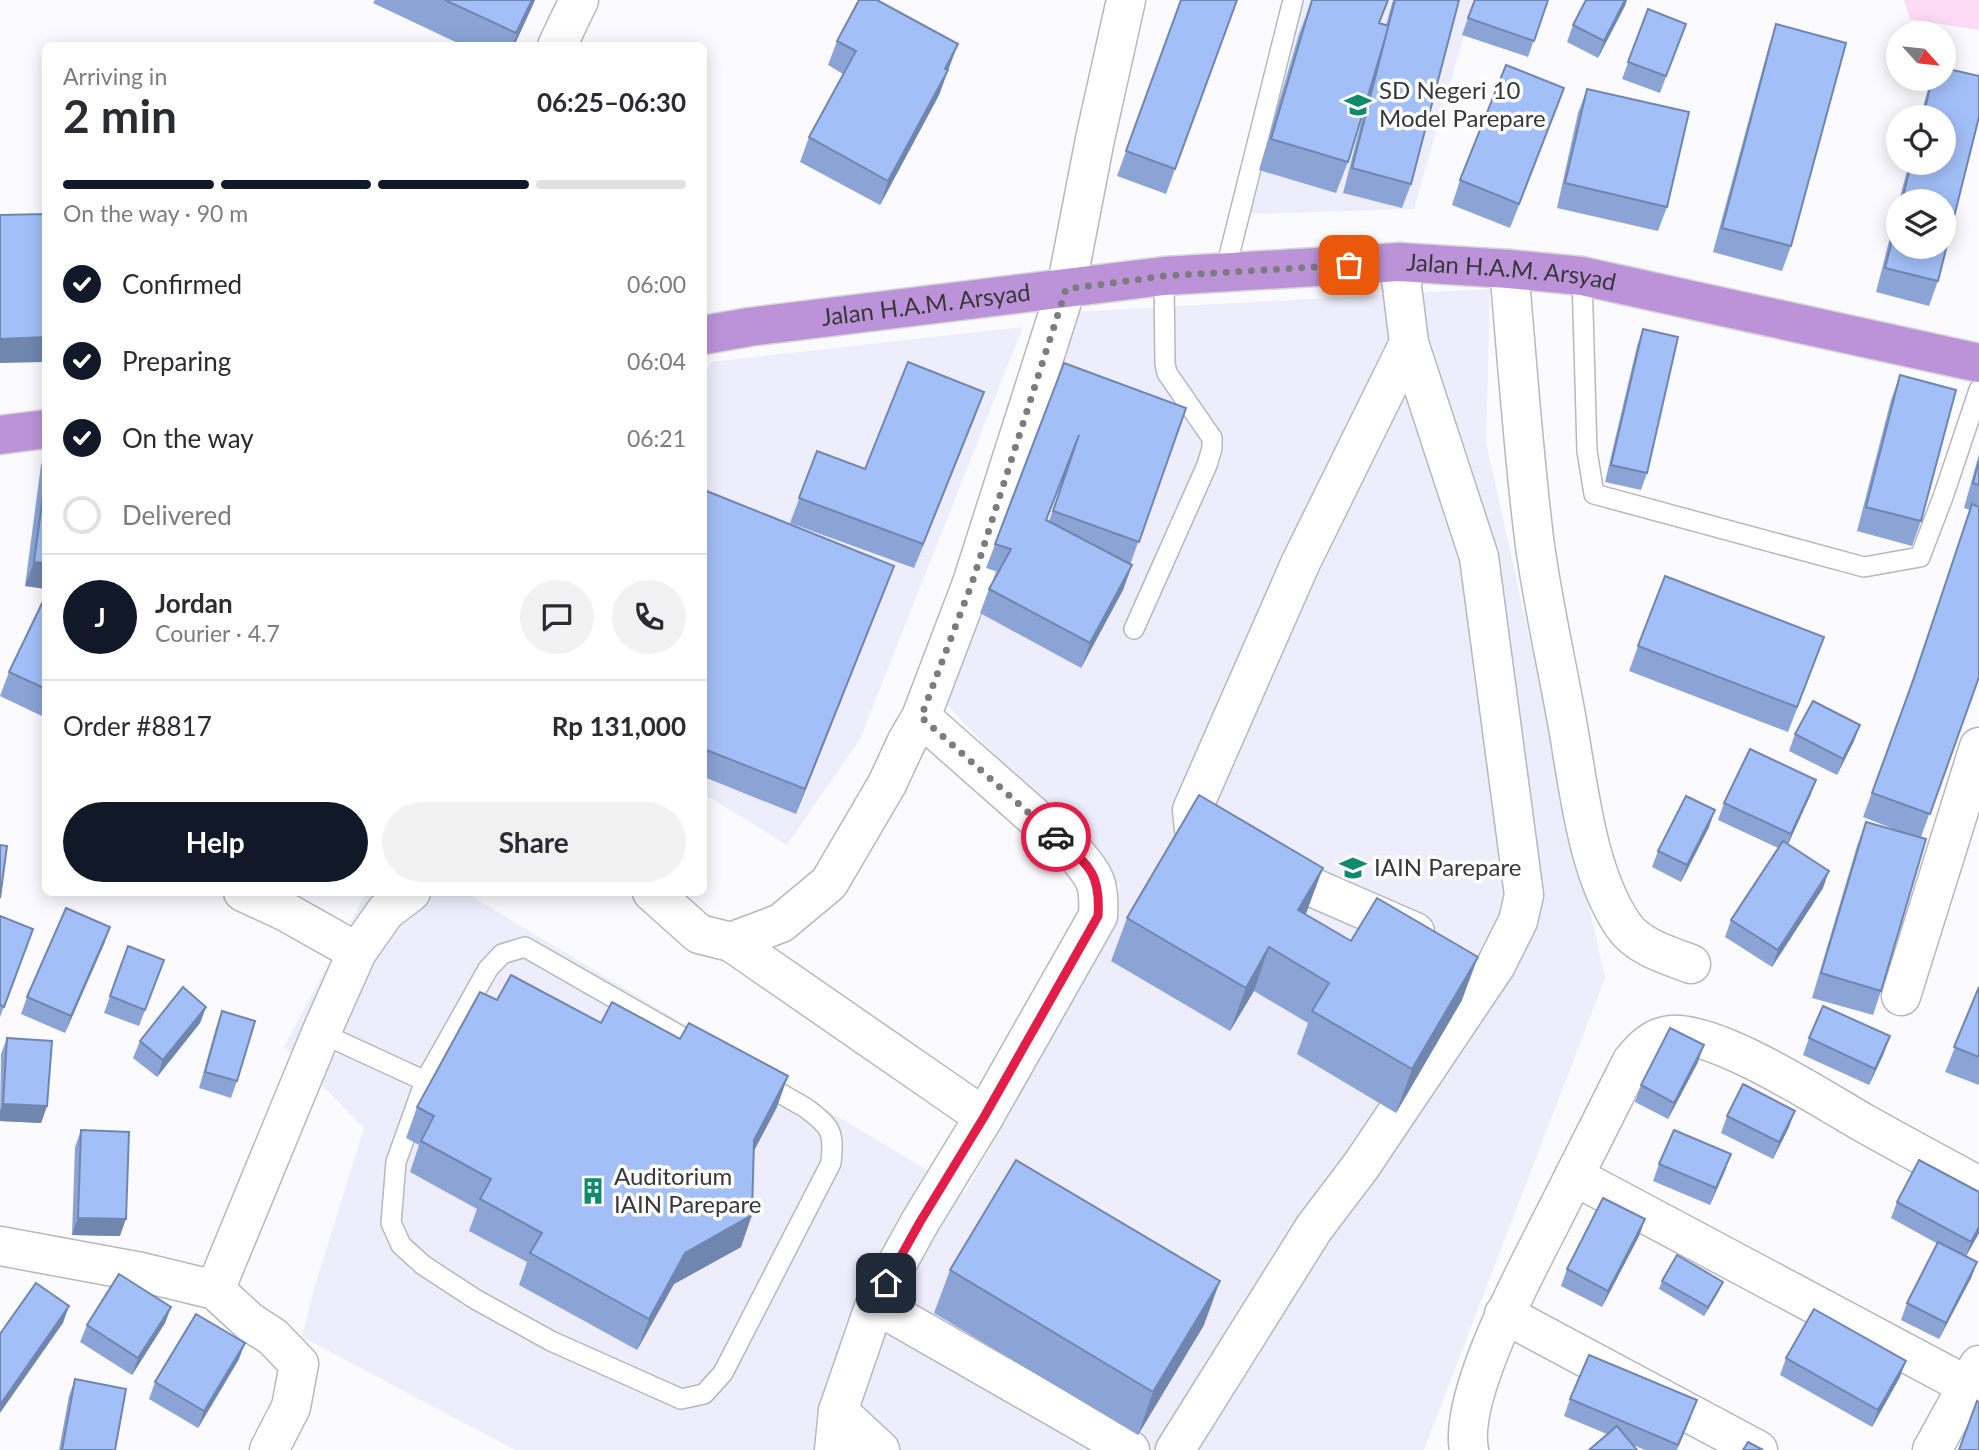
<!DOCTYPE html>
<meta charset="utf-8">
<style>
body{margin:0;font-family:Lato,sans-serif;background:#f2f2f3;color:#2b2b33;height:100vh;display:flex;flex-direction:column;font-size:26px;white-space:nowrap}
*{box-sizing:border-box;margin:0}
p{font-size:23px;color:#7c7c81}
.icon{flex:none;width:38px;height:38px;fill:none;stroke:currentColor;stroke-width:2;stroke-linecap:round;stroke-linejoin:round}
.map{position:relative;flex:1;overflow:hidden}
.side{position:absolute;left:42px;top:42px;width:665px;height:854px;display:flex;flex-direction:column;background:#fff;border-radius:10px;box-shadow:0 4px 18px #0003}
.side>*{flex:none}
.needle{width:46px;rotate:117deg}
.controls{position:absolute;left:1886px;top:21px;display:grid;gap:14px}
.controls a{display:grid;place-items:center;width:70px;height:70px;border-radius:50%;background:#fff;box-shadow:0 4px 18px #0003;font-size:35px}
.pin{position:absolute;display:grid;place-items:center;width:60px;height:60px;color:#fff;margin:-30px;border-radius:14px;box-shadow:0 4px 10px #0006}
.courier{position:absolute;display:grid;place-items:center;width:70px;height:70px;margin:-35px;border:5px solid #e11d48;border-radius:50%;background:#fff;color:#222;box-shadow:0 2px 9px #0007}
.headline em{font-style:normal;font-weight:700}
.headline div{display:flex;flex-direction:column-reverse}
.headline{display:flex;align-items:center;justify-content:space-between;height:119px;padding:0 21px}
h1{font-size:46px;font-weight:700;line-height:52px}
.bar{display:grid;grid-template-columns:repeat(4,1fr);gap:10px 7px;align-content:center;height:84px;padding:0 21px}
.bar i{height:9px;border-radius:5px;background:#e1e1e2}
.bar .selected{background:#111827}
.bar p{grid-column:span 4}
.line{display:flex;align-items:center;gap:18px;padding:0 21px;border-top:2px solid #e1e1e2}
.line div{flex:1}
.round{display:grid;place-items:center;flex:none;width:74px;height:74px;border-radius:37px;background:#f2f2f3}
ol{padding:0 21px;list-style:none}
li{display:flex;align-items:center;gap:21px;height:77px}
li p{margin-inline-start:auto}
li .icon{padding:7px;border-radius:50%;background:#111827;color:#fff;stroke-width:4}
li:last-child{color:#7c7c81}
li i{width:38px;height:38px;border:4px solid #e1e1e2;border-radius:50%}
.primary-button{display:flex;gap:14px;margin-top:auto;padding:14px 21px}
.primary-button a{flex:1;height:80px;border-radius:42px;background:#111827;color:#fff;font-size:28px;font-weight:700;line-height:80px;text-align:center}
.primary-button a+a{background:#f2f2f3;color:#2b2b33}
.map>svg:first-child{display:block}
.built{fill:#ededfc}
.green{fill:#fddaf5}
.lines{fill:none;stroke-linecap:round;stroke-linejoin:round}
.service-casing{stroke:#b7b7bf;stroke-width:22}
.minor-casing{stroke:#b7b7bf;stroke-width:41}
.trunk-casing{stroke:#d7d7d8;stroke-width:41}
.service{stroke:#fff;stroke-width:19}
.minor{stroke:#fff;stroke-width:38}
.trunk{stroke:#bc93d8;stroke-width:38}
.wall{fill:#8ba4d5;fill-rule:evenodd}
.shaded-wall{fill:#7186ae}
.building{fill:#a2bff8;stroke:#7186ae;stroke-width:2}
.done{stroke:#7c7c80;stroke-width:7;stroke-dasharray:0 12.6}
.route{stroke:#e11d48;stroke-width:9}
.labels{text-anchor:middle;stroke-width:7;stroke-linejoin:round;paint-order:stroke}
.poi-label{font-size:24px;fill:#38383b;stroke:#fff;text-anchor:start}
.street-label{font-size:24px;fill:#38383b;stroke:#fff}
</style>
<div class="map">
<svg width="1979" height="1450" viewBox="0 0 1979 1450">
<rect width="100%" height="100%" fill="#fafaff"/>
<g class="built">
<polygon points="1300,0 1474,0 1414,209 1245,214"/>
<polygon points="1490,289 1486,442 1605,978 1424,1450 515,1450 302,1337 313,1292 364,1128 284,1047 366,893 466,893 965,1193 1102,946 1120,886 944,702 1074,312"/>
<polygon points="1023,327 860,739 787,845 704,794 704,378 711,362"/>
</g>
<polygon class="green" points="1904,0 1979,0 1979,30 1910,19"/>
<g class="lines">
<defs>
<g id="service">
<polyline points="1225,272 1293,0"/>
<polyline points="1582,276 1587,451 1594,494 1864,567 1920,557 1943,497 1979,390"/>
<polyline points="1134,629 1207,465 1212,448 1212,438 1167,373 1165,364 1164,276"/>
<path d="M 525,947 L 806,1108 C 832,1128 834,1131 831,1163 L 723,1373 L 704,1394 L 681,1399 L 551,1341 L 475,1299 L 423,1265 L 401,1245 L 391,1223 L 396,1162 L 425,1081 L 488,969 L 502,954 Z"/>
<polyline points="321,1033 425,1081"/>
</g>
<g id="minor">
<polyline points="557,46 579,0"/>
<path d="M 1509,269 C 1517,359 1523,449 1534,538 C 1542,601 1557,664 1568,727 C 1579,789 1587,872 1623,925 C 1638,947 1667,955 1691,964"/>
<path d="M 921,717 L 1076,854 C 1096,878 1100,884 1098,916 L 984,1117"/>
<polyline points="1213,844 1194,829 1192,810 1301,562 1409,343"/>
<polyline points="1268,868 1415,932"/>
<polyline points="243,892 286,912 357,952"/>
<polyline points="652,892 699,934 731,942 781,923 829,883 887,784 907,741 921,717 972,583 1066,289 1095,139 1126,0"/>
<polyline points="731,942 984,1117 920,1222 875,1304 838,1411 834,1450"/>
<polyline points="1901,996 1979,747"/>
<polyline points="1574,1176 1979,1392"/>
<polyline points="0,1246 141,1272 215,1290 250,1322 273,1337 299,1364 291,1407 269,1450"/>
<polyline points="215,1290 321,1033 357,952 386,911 411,892"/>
<polyline points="875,1304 1130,1450"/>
<polyline points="1504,1314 1758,1450"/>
<polyline points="838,1411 880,1450"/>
<polyline points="1175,1450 1314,1228 1361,1166 1496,965 1518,921 1524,895 1479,557 1409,343 1399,262"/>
<path d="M 1469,1450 C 1458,1393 1530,1264 1557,1210 C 1582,1161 1607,1111 1632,1061 C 1642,1049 1653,1037 1670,1035 C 1716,1030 1820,1098 1862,1122 C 1901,1144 1940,1165 1979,1186"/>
<polyline points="1932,1450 1979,1365"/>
</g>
<g id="trunk">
<path id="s1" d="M 704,335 L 749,327 L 1164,276 L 1399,262 L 1509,269 L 1582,276 L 1979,363"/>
<polyline points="0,435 46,429"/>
</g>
</defs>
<use href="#service" class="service-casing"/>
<use href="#minor" class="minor-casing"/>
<use href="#trunk" class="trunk-casing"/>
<use href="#service" class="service"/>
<use href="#minor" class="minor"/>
<use href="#trunk" class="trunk"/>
</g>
<g class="wall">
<polygon points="375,0 535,0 514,46 464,46 373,3"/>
<polygon points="1181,0 1237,0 1166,194 1117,176"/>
<polygon points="1312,0 1386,25 1393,0 1459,0 1411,184 1402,208 1343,193 1371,84 1348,162 1336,193 1259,170 1299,34"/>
<polygon points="1474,0 1548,0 1528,57 1462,35"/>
<polygon points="1586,0 1627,0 1598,58 1567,42 1573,25"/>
<polygon points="1648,9 1686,24 1660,93 1622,79"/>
<polygon points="1776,24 1791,246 1782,271 1713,252 1768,49"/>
<polygon points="837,41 949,68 939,95 880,205 800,162 809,137 843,74 828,65"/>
<polygon points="1944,68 1979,76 1979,117 1938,281 1929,306 1876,292 1899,202 1899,247 1944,247 1944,201 1899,201 1909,163 1944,163 1944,117 1920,117 1931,79 1944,79"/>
<polygon points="1587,89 1667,207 1658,231 1557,208 1578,113"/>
<polygon points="1555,112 1510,228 1452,205 1460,180"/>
<polygon points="1643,329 1647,473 1641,490 1605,482 1637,346"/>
<path d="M 1064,363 L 1186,408 L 1130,565 L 1132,565 L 1123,590 L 1081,668 L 980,613 L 989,589 L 998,572 L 986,568 ZM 1070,459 L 1049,521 L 1047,520 Z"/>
<polygon points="1900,375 1921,521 1912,546 1857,531 1891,400"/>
<polygon points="984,392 914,568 790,523 817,451 865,469"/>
<polygon points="46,452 46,589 25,586 41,465"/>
<polygon points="1979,454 1979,677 1921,837 1881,991 1873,1015 1812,998 1857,846 1866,822 1904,833 1863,817 1905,701 1970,510 1964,508"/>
<polygon points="704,490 885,590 796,814 704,777"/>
<polygon points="46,595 46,718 0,696 9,672"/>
<polygon points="1638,646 1815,662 1788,732 1629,671"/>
<polygon points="1860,725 1854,741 1837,775 1789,751 1795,734"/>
<polygon points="1816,780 1810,796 1788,844 1823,888 1772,967 1725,937 1731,920 1778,848 1718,820 1724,803"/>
<polygon points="1709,827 1681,882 1652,867 1658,851"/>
<polygon points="1307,911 1306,914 1351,941 1462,1000 1396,1113 1297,1054 1308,1023 1254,991 1230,1031 1111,961 1127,918"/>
<polygon points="0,916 33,929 0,1017"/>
<polygon points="110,927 104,944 65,1033 21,1014 27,997"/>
<polygon points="128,946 164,960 139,1026 104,1013"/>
<polygon points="1979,987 1979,1085 1945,1072"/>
<polygon points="497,1000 601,1023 777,1107 754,1151 741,1247 674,1284 637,1350 519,1285 527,1262 469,1231 477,1209 410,1172 419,1145 406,1138 417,1107"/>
<polygon points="206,1007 200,1023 157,1077 133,1058 140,1041"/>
<polygon points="222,1011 237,1081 231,1098 199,1088 216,1028"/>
<polygon points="7,1038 47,1106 41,1123 0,1121 1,1054"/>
<polygon points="1809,1038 1884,1053 1869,1085 1803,1055"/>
<polygon points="1698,1062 1668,1119 1635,1102 1641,1085"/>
<polygon points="1727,1116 1789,1127 1773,1159 1721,1133"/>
<polygon points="81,1130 120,1236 72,1235 75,1147"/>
<polygon points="1731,1154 1710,1205 1653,1181 1659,1164"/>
<polygon points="1979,1192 1979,1233 1966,1256 1977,1262 1971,1278 1939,1339 1901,1320 1907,1303 1938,1244 1891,1218 1897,1202"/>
<polygon points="1645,1219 1639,1236 1602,1307 1561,1286 1567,1269"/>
<polygon points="950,1270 1204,1325 1138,1435 934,1313"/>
<polygon points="1662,1281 1723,1282 1719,1291 1704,1316 1659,1289"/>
<polygon points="171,1307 165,1323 132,1375 80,1342 87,1325"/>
<polygon points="1786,1358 1900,1377 1872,1427 1780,1375"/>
<polygon points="239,1359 198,1428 149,1399 155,1382"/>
<polygon points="75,1379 115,1450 59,1450 69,1396"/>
<polygon points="1570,1399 1691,1417 1677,1450 1645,1450 1564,1416"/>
</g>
<g class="shaded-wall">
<polygon points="532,0 535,0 514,46 512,46"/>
<polygon points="1625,0 1627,0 1625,6 1598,58 1604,41"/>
<polygon points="958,44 949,68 938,90 948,70 939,95 880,205 888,181"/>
<polygon points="1564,88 1555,112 1510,228 1519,204"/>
<polygon points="46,337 46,362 0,363 0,339"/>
<polygon points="984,392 975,417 914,568 923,544"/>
<polygon points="34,562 46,563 46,589 25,586"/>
<polygon points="1132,565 1123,590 1081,668 1090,643"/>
<polygon points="894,566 885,590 796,814 805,789"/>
<polygon points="1860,725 1854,741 1837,775 1843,759"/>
<polygon points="1816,780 1810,796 1785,851 1791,834"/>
<polygon points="1715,810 1709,827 1681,882 1687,865"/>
<polygon points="1323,868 1307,911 1283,953 1298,910"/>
<polygon points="1829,871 1823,888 1772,967 1778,950"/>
<polygon points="110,927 104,944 65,1033 71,1016"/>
<polygon points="1269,947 1254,991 1230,1031 1246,988"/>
<polygon points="1478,957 1462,1000 1396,1113 1412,1069"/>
<polygon points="206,1007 200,1023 157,1077 163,1060"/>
<polygon points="1890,1036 1884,1053 1869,1085 1875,1069"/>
<polygon points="1704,1045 1698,1062 1668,1119 1674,1103"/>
<polygon points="788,1076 777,1107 743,1171 754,1140"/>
<polygon points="3,1104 47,1106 41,1123 0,1121 0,1111"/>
<polygon points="1795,1111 1789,1127 1773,1159 1779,1142"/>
<polygon points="1731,1154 1725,1171 1710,1205 1716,1188"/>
<polygon points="752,1215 741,1247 674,1284 637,1350 649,1319 685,1253"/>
<polygon points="78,1218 126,1219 120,1236 72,1235"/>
<polygon points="1645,1219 1639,1236 1602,1307 1608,1291"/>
<polygon points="1979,1227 1979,1233 1965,1258 1971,1242"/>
<polygon points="1977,1262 1971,1278 1939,1339 1946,1323"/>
<polygon points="1220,1281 1204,1325 1138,1435 1153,1392"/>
<polygon points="1723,1282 1719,1291 1704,1316 1708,1307"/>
<polygon points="69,1306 63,1323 0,1413 0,1405"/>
<polygon points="171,1307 165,1323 132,1375 138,1358"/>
<polygon points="245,1343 239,1359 198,1428 204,1411"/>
<polygon points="1906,1361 1900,1377 1872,1427 1878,1410"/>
</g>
<g class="building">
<polygon points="445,0 532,0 516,33"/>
<polygon points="859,0 877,0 958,44 945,69 948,70 888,181 809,137 856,51 837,41"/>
<polygon points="1181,0 1237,0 1175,169 1126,151"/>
<polygon points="1312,0 1388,0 1379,23 1389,26 1348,162 1271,139"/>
<polygon points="1395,0 1459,0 1411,184 1352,168"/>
<polygon points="1475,0 1548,0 1534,41 1468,18"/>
<polygon points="1586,0 1625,0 1604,41 1573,25"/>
<polygon points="1648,9 1686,24 1666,76 1628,62"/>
<polygon points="1776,24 1846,43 1791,246 1722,228"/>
<polygon points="1506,65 1564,88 1519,204 1460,180"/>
<polygon points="1944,68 1979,76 1979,117 1938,281 1885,268 1899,213 1899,247 1944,247 1944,201 1902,201 1911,163 1944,163 1944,117 1923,117 1932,79 1944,79"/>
<polygon points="1587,89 1689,112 1667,207 1565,183"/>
<polygon points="46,214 46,337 0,339 0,215"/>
<polygon points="1643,329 1678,337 1647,473 1611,465"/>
<polygon points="908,362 984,392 923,544 799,498 817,451 865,469"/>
<polygon points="1064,363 1186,408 1139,542 1053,511 1079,435 1046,520 1132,565 1090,643 989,589 1011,549 995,544"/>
<polygon points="1900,375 1956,390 1921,521 1866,507"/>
<polygon points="1979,461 1979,485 1973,483"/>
<polygon points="46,473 46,563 34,562"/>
<polygon points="704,490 894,566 805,789 704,749"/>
<polygon points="1972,504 1979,507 1979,677 1930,814 1872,793 1914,678"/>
<polygon points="1665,576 1824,637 1797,707 1638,646"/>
<polygon points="46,595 46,689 9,672"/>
<polygon points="1813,701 1860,725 1843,759 1795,734"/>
<polygon points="1750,749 1816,780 1791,834 1724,803"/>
<polygon points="1199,795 1323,868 1298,910 1351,941 1377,898 1478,957 1412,1069 1312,1011 1329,983 1269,947 1246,988 1127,918"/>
<polygon points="1686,796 1715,810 1687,865 1658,851"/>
<polygon points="1866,822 1926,839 1881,991 1821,973"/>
<polygon points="1783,841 1829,871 1778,950 1731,920"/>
<polygon points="0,845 7,846 0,898"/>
<polygon points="66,908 110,927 71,1016 27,997"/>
<polygon points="0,916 33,929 4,1007 0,1005"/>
<polygon points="128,946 164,960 145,1010 110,996"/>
<polygon points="511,975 601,1023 612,1002 680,1039 689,1023 788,1076 754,1140 752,1215 685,1253 649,1319 530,1253 542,1233 480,1199 491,1179 421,1141 434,1116 417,1107 480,992 497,1000"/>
<polygon points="183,987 206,1007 163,1060 140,1041"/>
<polygon points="1979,987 1979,1057 1954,1047"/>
<polygon points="1823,1006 1890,1036 1875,1069 1809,1038"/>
<polygon points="222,1011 255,1021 237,1081 205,1072"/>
<polygon points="1670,1028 1704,1045 1674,1103 1641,1085"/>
<polygon points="7,1038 52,1041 47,1106 3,1104"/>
<polygon points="1743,1084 1795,1111 1779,1142 1727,1116"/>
<polygon points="81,1130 129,1132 126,1219 78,1218"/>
<polygon points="1674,1130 1731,1154 1716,1188 1659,1164"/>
<polygon points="1016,1160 1220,1281 1153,1392 950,1270"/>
<polygon points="1919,1160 1979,1192 1979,1227 1971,1242 1897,1202"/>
<polygon points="1603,1198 1645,1219 1608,1291 1567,1269"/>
<polygon points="1938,1242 1977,1262 1946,1323 1907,1303"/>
<polygon points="1677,1255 1723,1282 1708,1307 1662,1281"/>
<polygon points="119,1274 171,1307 138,1358 87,1325"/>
<polygon points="36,1283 69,1306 0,1405 0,1334"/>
<polygon points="1814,1309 1906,1361 1878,1410 1786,1358"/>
<polygon points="196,1314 245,1343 204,1411 155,1382"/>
<polygon points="1589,1355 1697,1400 1678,1445 1570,1399"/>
<polygon points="75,1379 126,1389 115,1450 62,1450"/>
<polygon points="1977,1401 1979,1402 1979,1450 1959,1450"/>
<polygon points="1617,1426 1637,1450 1589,1450"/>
<polygon points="1748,1442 1763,1450 1743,1450"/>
</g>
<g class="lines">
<polyline class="done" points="1056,837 921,717 972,583 1066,289 1164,276 1349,265"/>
<path class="route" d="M 886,1283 L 920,1222 L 984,1117 L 1098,916 C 1101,871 1087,864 1056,837"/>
</g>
<defs>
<symbol id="school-bare" viewBox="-9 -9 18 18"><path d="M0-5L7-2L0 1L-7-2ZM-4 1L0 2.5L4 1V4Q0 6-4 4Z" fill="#108a6d" stroke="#fff" stroke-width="2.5" paint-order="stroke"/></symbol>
<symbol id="university-bare" viewBox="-9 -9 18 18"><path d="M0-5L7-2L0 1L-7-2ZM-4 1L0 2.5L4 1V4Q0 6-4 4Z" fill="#108a6d" stroke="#fff" stroke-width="2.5" paint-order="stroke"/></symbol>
<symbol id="building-bare" viewBox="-9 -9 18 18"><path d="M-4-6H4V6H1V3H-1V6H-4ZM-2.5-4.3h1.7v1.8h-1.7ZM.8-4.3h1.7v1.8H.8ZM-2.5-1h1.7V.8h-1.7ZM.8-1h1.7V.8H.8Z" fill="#108a6d" stroke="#fff" stroke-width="2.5" paint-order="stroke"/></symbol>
</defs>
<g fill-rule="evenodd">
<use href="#school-bare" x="1339" y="86" width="38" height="38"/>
<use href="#university-bare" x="1334" y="849" width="38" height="38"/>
<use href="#building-bare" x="574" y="1172" width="38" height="38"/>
</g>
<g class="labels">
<g class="poi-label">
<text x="1379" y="99">SD Negeri 10<tspan x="1379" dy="28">Model Parepare</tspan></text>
<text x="1374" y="876">IAIN Parepare</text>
<text x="614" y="1185">Auditorium<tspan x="614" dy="28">IAIN Parepare</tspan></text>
</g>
<g class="street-label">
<text dy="8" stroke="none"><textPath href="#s1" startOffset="812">Jalan H.A.M. Arsyad</textPath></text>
<text dy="8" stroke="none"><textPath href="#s1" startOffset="224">Jalan H.A.M. Arsyad</textPath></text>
</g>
</g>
</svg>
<div class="controls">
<a><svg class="needle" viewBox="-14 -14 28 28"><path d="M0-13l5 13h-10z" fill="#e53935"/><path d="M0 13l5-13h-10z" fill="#7c7c81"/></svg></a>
<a><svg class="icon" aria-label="locate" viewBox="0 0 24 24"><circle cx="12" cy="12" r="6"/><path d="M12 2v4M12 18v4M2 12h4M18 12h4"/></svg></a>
<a><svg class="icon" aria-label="layers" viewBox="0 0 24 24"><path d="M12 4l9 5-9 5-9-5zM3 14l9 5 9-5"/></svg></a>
</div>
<div class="pin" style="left:1349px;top:265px;background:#ea580c"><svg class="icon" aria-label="bag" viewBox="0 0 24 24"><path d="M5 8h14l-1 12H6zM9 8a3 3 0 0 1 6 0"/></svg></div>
<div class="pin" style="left:886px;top:1283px;background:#1f2937"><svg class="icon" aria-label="home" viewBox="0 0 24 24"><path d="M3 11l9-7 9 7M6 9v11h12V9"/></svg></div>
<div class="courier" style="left:1056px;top:837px"><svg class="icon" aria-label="car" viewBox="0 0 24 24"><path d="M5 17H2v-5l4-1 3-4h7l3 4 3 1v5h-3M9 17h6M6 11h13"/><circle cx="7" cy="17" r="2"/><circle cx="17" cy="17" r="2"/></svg></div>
<section class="side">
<div class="headline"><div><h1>2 min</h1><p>Arriving in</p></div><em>06:25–06:30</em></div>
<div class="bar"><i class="selected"></i><i class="selected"></i><i class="selected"></i><i></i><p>On the way · 90 m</p></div>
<ol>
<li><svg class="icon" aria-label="check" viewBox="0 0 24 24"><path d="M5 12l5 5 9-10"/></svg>Confirmed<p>06:00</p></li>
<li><svg class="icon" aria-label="check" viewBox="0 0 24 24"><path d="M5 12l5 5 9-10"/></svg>Preparing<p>06:04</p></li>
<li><svg class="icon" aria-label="check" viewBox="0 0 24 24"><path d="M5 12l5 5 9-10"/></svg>On the way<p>06:21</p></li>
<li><i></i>Delivered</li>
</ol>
<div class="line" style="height:126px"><b class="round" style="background:#111827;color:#fff">J</b><div><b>Jordan</b><p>Courier · 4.7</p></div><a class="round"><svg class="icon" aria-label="chat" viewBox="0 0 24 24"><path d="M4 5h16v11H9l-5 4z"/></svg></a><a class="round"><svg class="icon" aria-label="phone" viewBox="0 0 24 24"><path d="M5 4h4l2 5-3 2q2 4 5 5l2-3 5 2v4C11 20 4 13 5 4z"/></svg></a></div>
<div class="line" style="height:91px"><div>Order #8817</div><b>Rp 131,000</b></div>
<div class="primary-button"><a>Help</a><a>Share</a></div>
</section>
</div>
